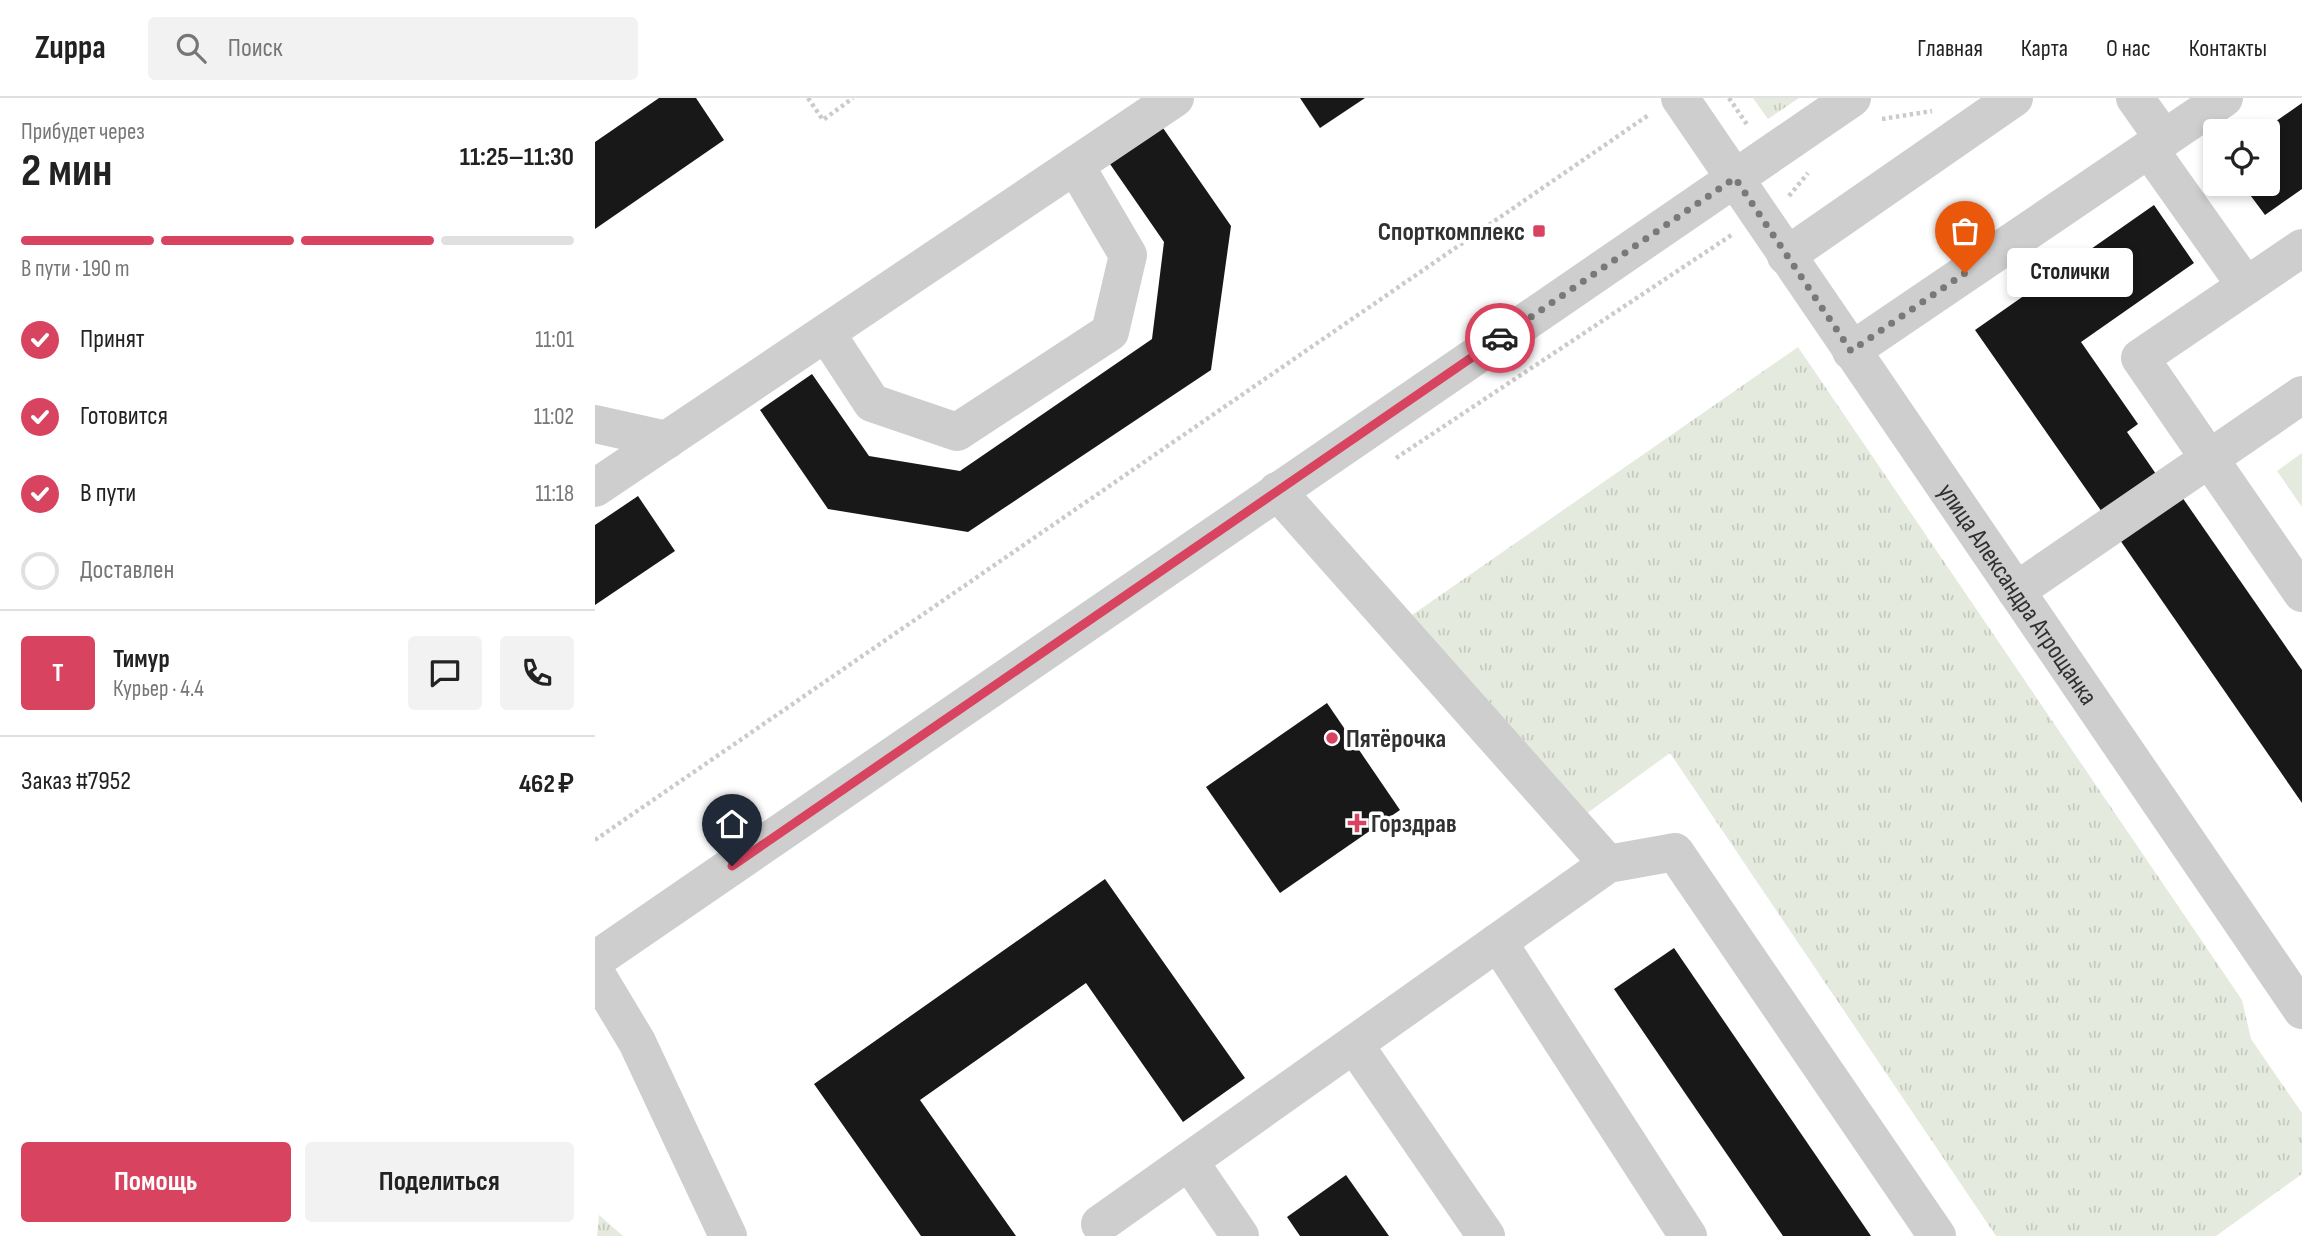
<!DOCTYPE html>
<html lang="ru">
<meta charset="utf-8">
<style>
body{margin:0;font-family:"Sofia Sans Condensed",sans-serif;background:#f2f2f2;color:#222;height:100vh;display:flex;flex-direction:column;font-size:26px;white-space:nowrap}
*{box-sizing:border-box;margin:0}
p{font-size:23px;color:#767676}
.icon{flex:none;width:38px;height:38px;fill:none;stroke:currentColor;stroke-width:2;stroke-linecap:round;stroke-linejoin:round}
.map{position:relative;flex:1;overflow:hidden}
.panel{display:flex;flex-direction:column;background:#fff;width:595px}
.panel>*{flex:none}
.controls{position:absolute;left:1608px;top:21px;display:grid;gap:14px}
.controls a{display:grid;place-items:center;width:77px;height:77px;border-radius:7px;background:#fff;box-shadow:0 4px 10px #0003;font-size:35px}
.pin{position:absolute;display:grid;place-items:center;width:60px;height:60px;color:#fff;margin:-72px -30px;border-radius:50% 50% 50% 0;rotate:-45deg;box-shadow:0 0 7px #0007}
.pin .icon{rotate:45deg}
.courier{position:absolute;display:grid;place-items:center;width:70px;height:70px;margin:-35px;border:5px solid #d84360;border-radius:50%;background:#fff;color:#222;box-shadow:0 2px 9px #0007}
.bubble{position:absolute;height:49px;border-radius:7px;background:#fff;box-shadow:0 4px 10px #0003;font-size:23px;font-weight:700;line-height:49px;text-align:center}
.head em{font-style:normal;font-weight:700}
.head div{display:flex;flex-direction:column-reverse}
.head{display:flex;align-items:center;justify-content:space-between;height:119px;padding:0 21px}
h1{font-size:46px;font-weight:700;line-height:52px}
.bar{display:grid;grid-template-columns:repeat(4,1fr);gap:10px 7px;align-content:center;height:84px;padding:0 21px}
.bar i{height:9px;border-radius:5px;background:#e0e0e0}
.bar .on{background:#d84360}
.bar p{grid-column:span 4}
.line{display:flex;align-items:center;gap:18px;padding:0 21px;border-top:2px solid #e0e0e0}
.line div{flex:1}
.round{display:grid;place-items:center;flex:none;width:74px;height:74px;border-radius:7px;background:#f2f2f2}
ol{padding:0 21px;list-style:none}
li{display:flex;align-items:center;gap:21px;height:77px}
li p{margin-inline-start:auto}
li .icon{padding:7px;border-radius:50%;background:#d84360;color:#fff;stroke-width:4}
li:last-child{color:#767676}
li i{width:38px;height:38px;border:4px solid #e0e0e0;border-radius:50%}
.primary-button{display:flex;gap:14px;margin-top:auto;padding:14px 21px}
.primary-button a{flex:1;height:80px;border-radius:7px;background:#d84360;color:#fff;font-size:28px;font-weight:700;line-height:80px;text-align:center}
.primary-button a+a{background:#f2f2f2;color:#222}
header{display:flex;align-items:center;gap:42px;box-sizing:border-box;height:98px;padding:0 35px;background:#fff;border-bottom:2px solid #e0e0e0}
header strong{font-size:33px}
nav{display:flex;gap:38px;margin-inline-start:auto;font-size:24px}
.search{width:490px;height:63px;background:#f2f2f2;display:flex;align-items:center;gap:18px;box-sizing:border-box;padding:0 24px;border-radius:7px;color:#767676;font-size:26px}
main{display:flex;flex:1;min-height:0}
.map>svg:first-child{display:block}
.grass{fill:url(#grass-tufts)}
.pitch{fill:#e5eade}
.building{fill:#181818}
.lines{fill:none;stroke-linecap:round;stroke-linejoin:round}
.path{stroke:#cbcbcb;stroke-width:4.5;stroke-dasharray:3.5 3.5;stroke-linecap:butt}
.minor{stroke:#cecece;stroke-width:38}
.done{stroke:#797979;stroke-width:7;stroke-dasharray:0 12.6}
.route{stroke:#d84360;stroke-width:9}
.poi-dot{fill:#d84360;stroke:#fff;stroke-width:2.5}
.labels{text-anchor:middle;stroke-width:7;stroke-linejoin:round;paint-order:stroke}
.poi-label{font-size:26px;font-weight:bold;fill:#313131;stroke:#fff;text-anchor:start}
.street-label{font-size:26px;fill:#313131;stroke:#fff}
</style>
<header>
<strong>Zuppa</strong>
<div class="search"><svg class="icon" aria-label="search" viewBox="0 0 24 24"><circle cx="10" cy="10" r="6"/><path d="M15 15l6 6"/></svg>Поиск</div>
<nav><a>Главная</a><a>Карта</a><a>О нас</a><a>Контакты</a></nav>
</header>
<main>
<section class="panel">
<div class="head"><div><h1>2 мин</h1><p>Прибудет через</p></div><em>11:25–11:30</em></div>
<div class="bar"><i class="on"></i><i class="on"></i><i class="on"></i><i></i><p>В пути · 190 m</p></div>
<ol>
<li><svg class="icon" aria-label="check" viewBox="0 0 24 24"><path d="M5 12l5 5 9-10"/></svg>Принят<p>11:01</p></li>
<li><svg class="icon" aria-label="check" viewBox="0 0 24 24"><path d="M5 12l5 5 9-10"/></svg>Готовится<p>11:02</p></li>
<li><svg class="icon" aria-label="check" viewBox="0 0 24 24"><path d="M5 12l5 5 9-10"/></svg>В пути<p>11:18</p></li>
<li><i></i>Доставлен</li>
</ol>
<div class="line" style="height:126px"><b class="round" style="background:#d84360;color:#fff">Т</b><div><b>Тимур</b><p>Курьер · 4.4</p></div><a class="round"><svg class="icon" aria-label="chat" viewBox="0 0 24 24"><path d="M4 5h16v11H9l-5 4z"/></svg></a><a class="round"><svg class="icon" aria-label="phone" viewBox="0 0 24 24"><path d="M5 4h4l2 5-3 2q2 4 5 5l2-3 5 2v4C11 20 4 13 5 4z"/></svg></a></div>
<div class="line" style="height:91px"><div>Заказ #7952</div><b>462 ₽</b></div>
<div class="primary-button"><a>Помощь</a><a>Поделиться</a></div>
</section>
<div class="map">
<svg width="1707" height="1138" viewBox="0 0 1707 1138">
<defs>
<pattern id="grass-tufts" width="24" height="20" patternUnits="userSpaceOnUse" patternTransform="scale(1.75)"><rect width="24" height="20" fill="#e5eade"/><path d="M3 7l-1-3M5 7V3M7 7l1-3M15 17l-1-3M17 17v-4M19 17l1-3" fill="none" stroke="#c5c9bf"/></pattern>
</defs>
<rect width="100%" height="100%" fill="#fff"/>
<g class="grass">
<polygon points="1158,0 1204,0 1173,21"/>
<polygon points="1203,249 1647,902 1656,941 1707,1015 1707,1076 1621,1138 1401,1138 1075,655 991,716 817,517"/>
<polygon points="4,1117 28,1138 2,1138"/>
</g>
<polygon class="pitch" points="1707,355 1707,409 1682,373"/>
<g class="building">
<polygon points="64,0 101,0 129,42 0,131 0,44"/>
<polygon points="705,0 770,0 725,30"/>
<polygon points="1707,5 1707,91 1670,117 1647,86 1673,86 1673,33 1667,33"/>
<polygon points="568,30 636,128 616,272 373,434 233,411 165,312 217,276 274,358 365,373 557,241 569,144 515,66"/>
<polygon points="1559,107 1599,165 1486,244 1543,326 1532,334 1561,376 1507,414 1380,232"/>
<polygon points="43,398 80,453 0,507 0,427"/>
<polygon points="1587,399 1707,572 1707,705 1525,442"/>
<polygon points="732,605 805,712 685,795 611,689"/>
<polygon points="510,781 650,980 588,1024 491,885 325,1002 421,1138 326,1138 219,986"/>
<polygon points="1079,850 1276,1138 1188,1138 1092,998 1019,891"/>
<polygon points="751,1077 794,1138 705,1138 692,1119"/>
</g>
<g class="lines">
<g class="path">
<polyline points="213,0 228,22 258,0"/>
<polyline points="1134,0 1153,28"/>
<polyline points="1287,21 1337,13"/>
<polyline points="1194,98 1213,75"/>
<polyline points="801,360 1138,136"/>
<polyline points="0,742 1055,16"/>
</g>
<g class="minor">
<path id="s1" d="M 1085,0 L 1707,912"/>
<polyline points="1540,0 1569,41"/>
<polyline points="1554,51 1651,188"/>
<polyline points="1707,150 1545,260 1707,495"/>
<polyline points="1191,158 1419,0"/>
<polyline points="231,235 277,305 362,334 515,234 533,157 480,67"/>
<polyline points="1256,253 1629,0"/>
<polyline points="0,326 72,342"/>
<polyline points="0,390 580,0"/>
<polyline points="682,393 1013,766"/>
<polyline points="1421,493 1707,297"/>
<polyline points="0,862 1257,0"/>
<polyline points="0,874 42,944 133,1138"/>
<polyline points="759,946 903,844"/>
<polyline points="505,1126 594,1063"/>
<polyline points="645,1138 594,1063 759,946 891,1138"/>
<polyline points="1093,1138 903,844 1013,766 1080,754 1342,1138"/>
</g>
</g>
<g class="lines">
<polyline class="done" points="905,240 1140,80 1256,253 1370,175"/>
<polyline class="route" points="137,768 905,240"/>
</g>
<g class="poi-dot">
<rect x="937" y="126" width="14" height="14" rx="3.5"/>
<circle cx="737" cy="640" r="7"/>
<path d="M758.5 714.5h7v7h7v7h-7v7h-7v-7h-7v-7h7z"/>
</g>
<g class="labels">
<g class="poi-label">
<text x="930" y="142" text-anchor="end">Спорткомплекс</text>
<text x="751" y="649">Пятёрочка</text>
<text x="776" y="734">Горздрав</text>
</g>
<g class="street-label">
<text dy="9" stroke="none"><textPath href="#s1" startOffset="600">улица Александра Атрощанка</textPath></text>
</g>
</g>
</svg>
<div class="controls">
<a><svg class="icon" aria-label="locate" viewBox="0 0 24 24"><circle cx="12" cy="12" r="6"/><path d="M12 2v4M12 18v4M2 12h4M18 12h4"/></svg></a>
</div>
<div class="pin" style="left:1370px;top:175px;background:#ea580c"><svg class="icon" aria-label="bag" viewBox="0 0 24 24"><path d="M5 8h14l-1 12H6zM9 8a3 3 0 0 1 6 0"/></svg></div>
<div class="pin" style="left:137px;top:768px;background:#1f2937"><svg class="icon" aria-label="home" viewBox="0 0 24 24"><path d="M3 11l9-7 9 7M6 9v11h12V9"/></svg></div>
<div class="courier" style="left:905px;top:240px"><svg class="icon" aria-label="car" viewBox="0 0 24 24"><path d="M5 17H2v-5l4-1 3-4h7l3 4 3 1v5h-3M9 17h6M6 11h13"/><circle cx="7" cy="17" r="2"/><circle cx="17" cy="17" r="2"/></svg></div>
<div class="bubble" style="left:1412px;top:150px;width:126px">Столички</div>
</div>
</main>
